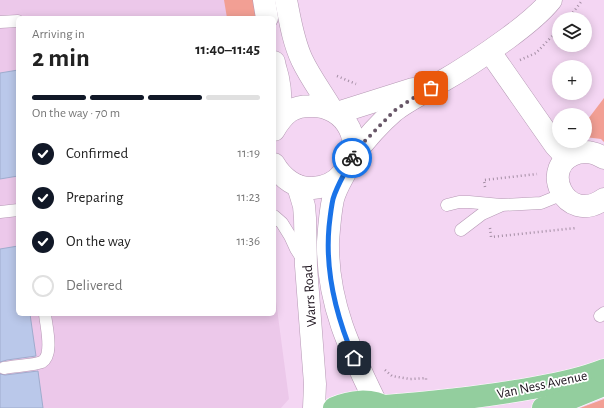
<!DOCTYPE html>
<meta charset="utf-8">
<style>
body{margin:0;font-family:"Alegreya Sans",sans-serif;background:#f2f2f2;color:#222;height:100vh;display:flex;flex-direction:column;font-size:15px;white-space:nowrap}
*{box-sizing:border-box;margin:0}
p{font-size:13px;color:#767676}
.icon{flex:none;width:22px;height:22px;fill:none;stroke:currentColor;stroke-width:2;stroke-linecap:round;stroke-linejoin:round}
.map{position:relative;flex:1;overflow:hidden}
.sheet{position:absolute;left:16px;top:16px;width:260px;height:300px;display:flex;flex-direction:column;background:#fff;border-radius:6px;box-shadow:0 2px 10px #0003}
.sheet>*{flex:none}
.fabs{position:absolute;left:552px;top:12px;display:grid;gap:8px}
.fabs a{display:grid;place-items:center;width:40px;height:40px;border-radius:50%;background:#fff;box-shadow:0 2px 10px #0003;font-size:20px}
.pin{position:absolute;display:grid;place-items:center;width:34px;height:34px;color:#fff;margin:-17px;border-radius:8px;box-shadow:0 2px 6px #0006}
.courier{position:absolute;display:grid;place-items:center;width:40px;height:40px;margin:-20px;border:3px solid #1a73e8;border-radius:50%;background:#fff;color:#222;box-shadow:0 1px 5px #0007}
.summary em{font-style:normal;font-weight:700}
.summary div{display:flex;flex-direction:column-reverse}
.summary{display:flex;align-items:center;justify-content:space-between;height:68px;padding:0 16px}
h1{font-size:26px;font-weight:700;line-height:30px}
.bar{display:grid;grid-template-columns:repeat(4,1fr);gap:6px 4px;align-content:center;height:48px;padding:0 16px}
.bar i{height:5px;border-radius:3px;background:#e0e0e0}
.bar .on{background:#111827}
.bar p{grid-column:span 4}
ol{padding:0 16px;list-style:none}
li{display:flex;align-items:center;gap:12px;height:44px}
li p{margin-inline-start:auto}
li .icon{padding:4px;border-radius:50%;background:#111827;color:#fff;stroke-width:4}
li:last-child{color:#767676}
li i{width:22px;height:22px;border:2px solid #e0e0e0;border-radius:50%}
.map>svg:first-child{display:block}
.built{fill:#ecc8ea}
.green{fill:#f29f94}
.building{fill:#bac8ea;stroke:#9faccd}
.lines{fill:none;stroke-linecap:round;stroke-linejoin:round}
.lane-casing{stroke:#b599b4;stroke-width:13}
.street-casing{stroke:#b599b4;stroke-width:23}
.primary-casing{stroke:#fff;stroke-width:23}
.path{stroke:#a38da3;stroke-width:2.5;stroke-dasharray:1 3;stroke-linecap:butt}
.lane{stroke:#fff;stroke-width:12}
.street{stroke:#fff;stroke-width:22}
.primary{stroke:#93ce9e;stroke-width:22}
.done{stroke:#675667;stroke-width:4;stroke-dasharray:0 7.2}
.route{stroke:#1a73e8;stroke-width:5}
.labels{text-anchor:middle;stroke-width:3.5;stroke-linejoin:round;paint-order:stroke}
.street-label{font-size:14px;fill:#1b111b;stroke:#fff}
</style>
<div class="map">
<svg width="604" height="408" viewBox="0 0 604 408">
<rect width="100%" height="100%" fill="#f4d6f3"/>
<polygon class="built" points="0,0 234,0 237,18 18,18 18,314 274,314 274,286 289,399 281,408 0,408"/>
<g class="green">
<polygon points="224,0 255,0 258,18 227,18"/>
<polygon points="604,98 604,142 601,139 585,137 585,123"/>
<polygon points="604,399 604,408 580,408"/>
</g>
<g class="building">
<polygon points="18,70 18,176 0,179 0,73"/>
<polygon points="18,246 18,314 30,314 36,356 7,360 0,362 0,249"/>
<polygon points="38,371 43,408 0,408 0,374 5,375"/>
</g>
<g class="lines">
<defs>
<g id="lane">
<polyline points="0,22 18,21"/>
<polyline points="447,205 459,202 469,202 501,205 541,203 563,194"/>
<polyline points="0,212 18,210"/>
<polyline points="274,216 282,223 290,236 296,249 303,260"/>
<polyline points="461,230 482,214 500,206"/>
<polyline points="600,316 604,313"/>
<path d="M 4,368 C 14,366 35,365 42,362 C 54,355 46,326 45,314"/>
</g>
<g id="street">
<polyline points="264,0 267,18"/>
<path d="M 286,0 C 290,20 293,41 302,60 C 310,77 322,93 332,110"/>
<polyline points="490,52 555,145 567,158"/>
<path d="M 274,62 C 275,68 277,73 278,78 C 281,92 281,107 279,121"/>
<polyline points="337,113 413,89"/>
<path d="M 274,130 C 278,123 283,116 290,111 C 295,108 303,106 310,106 C 347,104 368,146 342,174 C 335,183 325,187 313,188 C 296,189 282,178 274,164"/>
<path d="M 353,156 C 365,140 379,124 394,111 C 408,100 426,92 441,82 C 464,69 486,54 508,38 C 523,27 539,15 551,0"/>
<path d="M 604,158 C 596,153 588,150 578,153 C 537,164 565,227 604,199"/>
<path d="M 347,169 C 342,179 336,188 333,199 C 330,213 329,228 328,242 C 327,303 350,350 376,403"/>
<polyline points="298,186 304,206 305,218 306,266 315,384 314,408"/>
</g>
<g id="primary">
<path d="M 385,406 C 435,402 484,397 533,388 C 557,384 581,379 604,370"/>
<path d="M 334,408 C 350,401 371,398 387,408"/>
<polyline points="543,408 552,406 604,385"/>
</g>
</defs>
<use href="#lane" class="lane-casing"/>
<use href="#street" class="street-casing"/>
<use href="#primary" class="primary-casing"/>
<g class="path">
<polyline points="568,19 581,2 581,0"/>
<polyline points="520,60 536,53 559,29"/>
<polyline points="337,76 356,84"/>
<polyline points="485,187 484,180 537,174"/>
<polyline points="490,228 491,237 576,228"/>
<polyline points="385,370 392,376 410,379 426,378 426,380"/>
</g>
<use href="#lane" class="lane"/>
<use href="#street" class="street"/>
<use href="#primary" class="primary"/>
</g>
<g class="lines">
<polyline class="done" points="352,158 363,143 394,111 410,100 431,88"/>
<path class="route" d="M 352,158 C 346,172 337,185 333,199 C 331,208 330,218 329,227 C 325,272 336,316 354,358"/>
</g>
<g class="labels">
<g class="street-label">
<text transform="translate(309 296) rotate(-94)" y="5">Warrs Road</text>
<text transform="translate(542 384) rotate(-12)" y="5">Van Ness Avenue</text>
</g>
</g>
</svg>
<div class="fabs">
<a><svg class="icon" aria-label="layers" viewBox="0 0 24 24"><path d="M12 4l9 5-9 5-9-5zM3 14l9 5 9-5"/></svg></a>
<a>+</a>
<a>−</a>
</div>
<div class="pin" style="left:431px;top:88px;background:#ea580c"><svg class="icon" aria-label="bag" viewBox="0 0 24 24"><path d="M5 8h14l-1 12H6zM9 8a3 3 0 0 1 6 0"/></svg></div>
<div class="pin" style="left:354px;top:358px;background:#1f2937"><svg class="icon" aria-label="home" viewBox="0 0 24 24"><path d="M3 11l9-7 9 7M6 9v11h12V9"/></svg></div>
<div class="courier" style="left:352px;top:158px"><svg class="icon" aria-label="bike" viewBox="0 0 24 24"><circle cx="6" cy="16" r="4"/><circle cx="18" cy="16" r="4"/><path d="M6 16l4-8h5l3 8M10 8l3 8H6M13 5h3"/></svg></div>
<section class="sheet">
<div class="summary"><div><h1>2 min</h1><p>Arriving in</p></div><em>11:40–11:45</em></div>
<div class="bar"><i class="on"></i><i class="on"></i><i class="on"></i><i></i><p>On the way · 70 m</p></div>
<ol>
<li><svg class="icon" aria-label="check" viewBox="0 0 24 24"><path d="M5 12l5 5 9-10"/></svg>Confirmed<p>11:19</p></li>
<li><svg class="icon" aria-label="check" viewBox="0 0 24 24"><path d="M5 12l5 5 9-10"/></svg>Preparing<p>11:23</p></li>
<li><svg class="icon" aria-label="check" viewBox="0 0 24 24"><path d="M5 12l5 5 9-10"/></svg>On the way<p>11:36</p></li>
<li><i></i>Delivered</li>
</ol>
</section>
</div>
